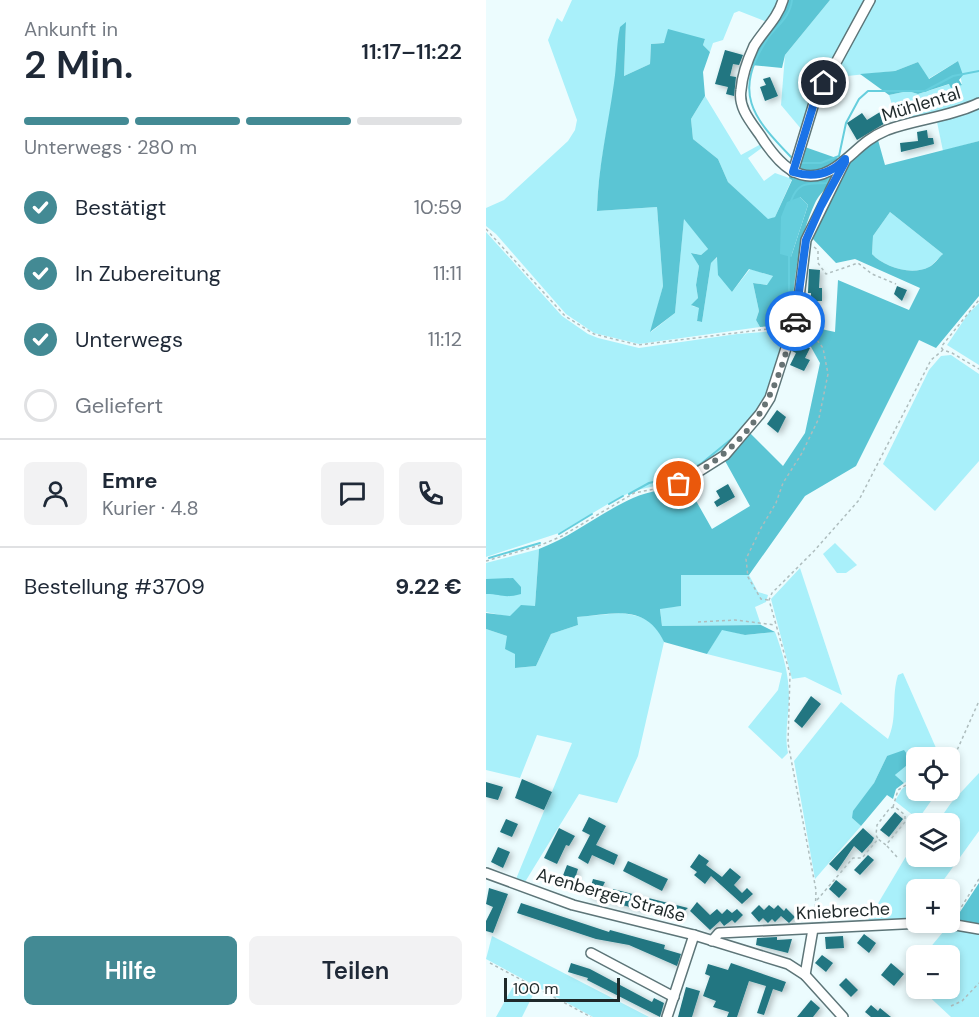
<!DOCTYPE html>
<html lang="de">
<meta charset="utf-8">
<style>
body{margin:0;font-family:"DM Sans",sans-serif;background:#f2f2f3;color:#1f2937;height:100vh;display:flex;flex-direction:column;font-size:22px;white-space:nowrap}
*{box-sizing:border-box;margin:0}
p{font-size:20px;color:#747a83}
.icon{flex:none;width:33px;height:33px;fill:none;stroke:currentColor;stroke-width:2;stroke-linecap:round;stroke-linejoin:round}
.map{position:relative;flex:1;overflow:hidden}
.side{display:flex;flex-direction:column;background:#fff;width:486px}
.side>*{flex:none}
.tools{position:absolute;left:420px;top:747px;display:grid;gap:12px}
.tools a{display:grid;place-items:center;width:54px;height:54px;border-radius:9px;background:#fff;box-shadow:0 3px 9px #0003;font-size:30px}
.scale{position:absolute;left:18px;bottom:15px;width:116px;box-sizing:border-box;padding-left:6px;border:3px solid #1f292a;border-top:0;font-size:16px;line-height:21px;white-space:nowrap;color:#1f292a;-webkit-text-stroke:4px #fff;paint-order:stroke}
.pin{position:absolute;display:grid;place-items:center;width:51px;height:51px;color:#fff;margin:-26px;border:3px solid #fff;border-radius:50%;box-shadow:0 2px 6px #0007}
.courier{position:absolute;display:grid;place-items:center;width:60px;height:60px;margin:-30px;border:4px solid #1a73e8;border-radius:50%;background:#fff;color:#222;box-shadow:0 2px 8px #0007}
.overview em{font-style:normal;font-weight:600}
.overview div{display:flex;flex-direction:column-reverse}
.overview{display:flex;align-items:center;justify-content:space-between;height:102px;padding:0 24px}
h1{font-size:39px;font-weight:600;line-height:45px}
.bar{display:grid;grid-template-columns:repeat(4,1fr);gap:9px 6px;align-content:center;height:72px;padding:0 24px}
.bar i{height:8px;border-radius:4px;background:#e0e1e3}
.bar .selected{background:#438a94}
.bar p{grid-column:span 4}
.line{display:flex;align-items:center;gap:15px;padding:0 24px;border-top:2px solid #e0e1e3}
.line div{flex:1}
.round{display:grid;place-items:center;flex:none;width:63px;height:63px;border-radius:9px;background:#f2f2f3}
ol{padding:0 24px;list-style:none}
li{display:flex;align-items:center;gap:18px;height:66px}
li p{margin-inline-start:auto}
li .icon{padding:6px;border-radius:50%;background:#438a94;color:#fff;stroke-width:4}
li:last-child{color:#747a83}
li i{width:33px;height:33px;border:3px solid #e0e1e3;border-radius:50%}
.primary-button{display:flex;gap:12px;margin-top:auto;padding:12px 24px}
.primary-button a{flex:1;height:69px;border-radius:9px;background:#438a94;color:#fff;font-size:24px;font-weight:600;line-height:69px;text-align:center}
.primary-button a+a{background:#f2f2f3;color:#1f2937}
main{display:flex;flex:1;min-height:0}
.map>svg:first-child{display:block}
.green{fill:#a9f0fa}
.forest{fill:#5bc5d4;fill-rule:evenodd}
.water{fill:#65cedd}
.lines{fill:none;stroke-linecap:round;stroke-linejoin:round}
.stream{stroke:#65cedd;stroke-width:2}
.building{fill:#217681;filter:url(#shadow)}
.minor-casing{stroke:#5d7578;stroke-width:12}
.path{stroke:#aebdbe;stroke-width:1.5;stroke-dasharray:3 3;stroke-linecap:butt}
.minor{stroke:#fff;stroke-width:9}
.done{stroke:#677374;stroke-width:6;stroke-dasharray:0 10.8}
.route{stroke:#1a73e8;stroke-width:8}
.labels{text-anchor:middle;stroke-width:6;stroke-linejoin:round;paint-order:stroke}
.street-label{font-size:18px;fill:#1f292a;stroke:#fff}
</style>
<main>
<section class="side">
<div class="overview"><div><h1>2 Min.</h1><p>Ankunft in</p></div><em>11:17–11:22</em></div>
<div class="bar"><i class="selected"></i><i class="selected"></i><i class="selected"></i><i></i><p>Unterwegs · 280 m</p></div>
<ol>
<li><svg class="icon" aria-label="check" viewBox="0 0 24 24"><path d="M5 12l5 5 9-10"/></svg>Bestätigt<p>10:59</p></li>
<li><svg class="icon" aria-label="check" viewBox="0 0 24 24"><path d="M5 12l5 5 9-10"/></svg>In Zubereitung<p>11:11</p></li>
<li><svg class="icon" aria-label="check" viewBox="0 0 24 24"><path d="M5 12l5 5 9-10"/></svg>Unterwegs<p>11:12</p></li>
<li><i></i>Geliefert</li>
</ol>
<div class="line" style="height:108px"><a class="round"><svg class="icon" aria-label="person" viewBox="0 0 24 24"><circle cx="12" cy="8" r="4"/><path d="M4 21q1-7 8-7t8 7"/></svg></a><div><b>Emre</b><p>Kurier · 4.8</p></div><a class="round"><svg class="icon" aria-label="chat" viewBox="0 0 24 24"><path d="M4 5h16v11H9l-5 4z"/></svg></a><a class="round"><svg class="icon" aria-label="phone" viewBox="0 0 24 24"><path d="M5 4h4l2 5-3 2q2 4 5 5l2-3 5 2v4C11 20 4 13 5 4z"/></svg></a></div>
<div class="line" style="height:78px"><div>Bestellung #3709</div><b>9.22 €</b></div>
<div class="primary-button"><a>Hilfe</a><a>Teilen</a></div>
</section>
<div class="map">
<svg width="493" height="1017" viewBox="0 0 493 1017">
<defs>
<filter id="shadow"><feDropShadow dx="3" dy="2" stdDeviation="3" flood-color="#0004"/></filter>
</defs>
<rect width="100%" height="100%" fill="#ecfcfe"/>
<g class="green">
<path d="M 86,0 L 292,0 L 281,22 L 253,11 L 248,13 L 237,40 L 227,43 L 224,52 L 217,45 L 219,39 L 165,44 L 164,64 L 138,76 L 140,23 C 128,49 132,55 129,81 C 123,125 112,166 111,211 L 171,207 L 177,286 L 165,332 L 189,313 L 198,218 L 222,249 L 215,255 L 206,253 L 213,266 L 210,285 L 212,298 L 206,306 L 214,308 L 211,321 L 216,322 L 225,263 L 232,257 L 246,292 L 264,269 L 287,276 L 282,285 L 267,283 L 273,311 L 270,320 L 274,327 L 153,344 L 108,333 L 80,314 L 10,234 L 0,226 L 0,208 L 18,200 L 82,141 L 89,130 L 91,120 L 62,40 L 71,18 L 76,22 Z"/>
<polygon points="344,0 381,0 316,130 295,105 299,55"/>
<polygon points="386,0 493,0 493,99 412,124 403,95 422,91 432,94 464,84 476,85 472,61 442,79 432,62 409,71 342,78"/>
<polygon points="219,96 255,155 275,144 277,147 262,158 278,181 289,173 306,179 289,217 282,220 242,182 232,159 207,139 205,119"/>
<polygon points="493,108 493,141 457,151 451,122"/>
<path d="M 404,212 L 457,254 C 453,257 448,264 443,267 C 425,276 398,267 386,254 L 387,236 Z"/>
<polygon points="0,232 76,316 102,334 112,338 153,348 251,334 304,330 285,391 270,418 237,453 191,481 147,491 127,501 73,533 0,557"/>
<polygon points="493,303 493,365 461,345 482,314"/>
<polygon points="465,355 493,374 493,461 449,511 397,464 443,370 455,356"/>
<polygon points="349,543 371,565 360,573 351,573 337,554"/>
<polygon points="53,549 49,606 24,617 0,612 0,563"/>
<polygon points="314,568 356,695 319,677 306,679 285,599"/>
<polygon points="195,575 263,575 272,592 282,595 280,602 269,607 275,625 176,626 174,608 195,606"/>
<path d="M 135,613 C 157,616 169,620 178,642 L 152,756 L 131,803 L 93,794 L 39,882 L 30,879 L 86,743 L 51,735 L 34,778 L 0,770 L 0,629 L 21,636 L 29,653 L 29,668 L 50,666 L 65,634 L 92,625 L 90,617 Z"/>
<path d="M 236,629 L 259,635 L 289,632 C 297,653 303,675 303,697 C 303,716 298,734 302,753 L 296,759 L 262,727 L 292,690 L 296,673 L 221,654 Z"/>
<path d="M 417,673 L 454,757 L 430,758 L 430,777 L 418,783 L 409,775 L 425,761 L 401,756 L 388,783 L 366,818 L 375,826 L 329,879 L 308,761 L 355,702 L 402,739 C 412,718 405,696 412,675 Z"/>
<polygon points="493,773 493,831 451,889 430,890 430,919 381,922 419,858 430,846 430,856 464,856 464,824 451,823 465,803"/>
<polygon points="428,780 430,780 430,790 452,791 426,828 422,824 428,816 409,801 416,789"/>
<polygon points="462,926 493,932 493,1017 465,1017 435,989 464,988 464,956 438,955"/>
<polygon points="6,936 163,1017 107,1017 0,959"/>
<polygon points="30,981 49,991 36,1017 10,1017"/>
</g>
<g class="forest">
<path d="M 300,0 L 344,0 L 299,55 L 296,68 L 265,65 C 273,40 295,25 300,0 Z"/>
<path d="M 140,22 L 138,76 L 164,64 L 165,44 L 178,43 L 182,29 L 219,39 L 217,45 L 224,52 L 217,72 L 219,96 L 205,119 L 207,139 L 232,159 L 242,182 L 282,219 L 289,217 L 306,180 L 303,178 L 305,173 L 317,177 L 351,169 C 349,183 335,190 329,203 C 315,233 310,265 307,298 L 300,298 L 302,311 L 305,312 L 305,319 L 301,322 L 284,311 L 287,326 L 274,327 L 270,320 L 273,311 L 267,283 L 281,285 L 287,276 L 263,269 L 246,292 L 232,275 L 231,257 L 225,263 L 216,322 L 211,321 L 213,308 L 205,305 L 212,298 L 210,285 L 213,266 L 205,253 L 215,255 L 222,249 L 198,219 L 189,313 L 164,332 L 177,286 L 171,207 L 111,211 C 112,167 122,126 128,83 C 131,64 130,46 134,27 ZM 314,197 L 322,205 L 305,257 Z"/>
<polygon points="472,61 477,75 473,80 476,85 465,88 463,84 432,94 422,91 403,95 374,74 409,71 432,62 443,79"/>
<path d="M 392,140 L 399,165 L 493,141 L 493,296 L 450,348 L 433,340 L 370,466 L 319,496 L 263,575 L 195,575 L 195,606 L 174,609 L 176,626 L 275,625 L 289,632 L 259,635 L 236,630 L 221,654 L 178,642 C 160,603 127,614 91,617 L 92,625 L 65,634 L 50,666 L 29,668 L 29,654 L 19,649 L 21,636 L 0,629 L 0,613 L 24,616 L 35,605 L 49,606 L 53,549 C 87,536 114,513 147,498 C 163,490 183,491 200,483 L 226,529 L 264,506 L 238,459 L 263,432 L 297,466 L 319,433 L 334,363 L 316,331 L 310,330 L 312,319 L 321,321 L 326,327 L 349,332 L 352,280 L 423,310 L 434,288 L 369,259 L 350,263 L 325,237 C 342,202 353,156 392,140 ZM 404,212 L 457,254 C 453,257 448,265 443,267 C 425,276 398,267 386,254 L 387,236 Z"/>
<polygon points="316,146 356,160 332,172 310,170"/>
<path d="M 27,578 L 35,587 L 35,594 C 17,599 16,594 0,594 L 0,579 Z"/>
<polygon points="418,750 426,761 409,775 418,783 410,789 407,799 401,795 375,826 366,818 367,811 388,783 401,756"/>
<polygon points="493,883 493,926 468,921"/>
</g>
<polygon class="water" points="314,197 322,205 305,257 294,254 295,217 301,202"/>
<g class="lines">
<g class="stream">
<path d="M 306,0 C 304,18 291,25 282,38 C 246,93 266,117 306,158"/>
<polyline points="315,163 335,163 353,156 360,123 373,99 382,91 439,91 467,76 493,71"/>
<path d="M 305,201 C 312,181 322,184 341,183 L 345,173"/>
<polyline points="303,312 303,255"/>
<polyline points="143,494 163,483 193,476 216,463 254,432"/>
<polyline points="123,504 137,496"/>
<polyline points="73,534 106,514"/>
<polyline points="3,558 54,543"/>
</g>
</g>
<g class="building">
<polygon points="239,50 257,55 253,65 247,64 244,76 250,77 248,96 240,94 242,87 229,84"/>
<polygon points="284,77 292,96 279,101 274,87 280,85 277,79"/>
<polygon points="394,112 401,122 371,140 361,123 376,113 381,120"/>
<polygon points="441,130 442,138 447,138 448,144 415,152 414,143 432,141 431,132"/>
<polygon points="323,269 334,270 333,288 336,288 336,301 325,301 325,293 322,293"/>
<polygon points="411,286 421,290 416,301 408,294"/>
<polygon points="309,342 324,348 319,358 324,360 318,371 304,365 310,353 306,351"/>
<polygon points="291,410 300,417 292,433 281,424"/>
<polygon points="242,484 249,497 231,507 228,502 234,498 230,491"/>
<polygon points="325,696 335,704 316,728 308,721"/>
<polygon points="36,779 66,792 58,810 29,798"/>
<polygon points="0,782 17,787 12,800 0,797"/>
<polygon points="409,812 417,819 403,837 394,830"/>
<polygon points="103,817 120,826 110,845 132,855 128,865 106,855 102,864 92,858 104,835 96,831"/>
<polygon points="20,819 32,824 26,837 14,832"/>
<polygon points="73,828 89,836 83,846 80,845 71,864 58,858"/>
<polygon points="377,828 388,838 386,842 376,853 368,846 351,871 343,864"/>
<polygon points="12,847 24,852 17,868 5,862"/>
<polygon points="213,854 223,861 220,865 236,877 244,868 255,877 248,885 256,893 261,888 267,894 256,904 225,876 219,884 208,875 211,872 204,867"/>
<polygon points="382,855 388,860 374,875 368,870"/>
<polygon points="142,861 182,879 176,891 137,871"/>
<polygon points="81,865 92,869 88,882 76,878"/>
<polygon points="107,879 119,882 116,888 126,893 127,889 202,908 193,916 180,909 176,913 162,899 159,911 102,896"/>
<polygon points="350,880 361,889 353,898 343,889"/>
<polygon points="3,888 22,894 7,933 0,931 0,921 7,907 0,904"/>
<polygon points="211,902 224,915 231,909 236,914 241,909 246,913 251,909 257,915 249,923 246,920 238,926 234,921 224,930 204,911"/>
<polygon points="35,903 123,932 124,930 179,945 178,949 195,954 191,966 143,945 110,939 31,913"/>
<polygon points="273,905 278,910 283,905 288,909 292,905 298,911 300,908 309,917 303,923 295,916 289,922 286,919 282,923 277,918 273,922 265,913"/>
<polygon points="378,934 390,943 383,953 371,943"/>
<polygon points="357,936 358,948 340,949 339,937"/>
<polygon points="291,937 291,940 306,939 302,953 270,945 271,938"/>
<polygon points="336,955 347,963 340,972 329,963"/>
<polygon points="85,963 104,969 166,1002 168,998 178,1003 174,1017 101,980 102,978 82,972"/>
<polygon points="245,963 300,982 296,992 287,989 278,1015 271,1013 280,986 263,981 251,1017 241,1017 243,1012 227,1007 230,1001 217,996 224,976 219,974 222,964 242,970"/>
<polygon points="405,963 418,974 408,986 395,975"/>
<polygon points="360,978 372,990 365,997 353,985"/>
<polygon points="200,987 214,991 206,1017 192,1017"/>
<polygon points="325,1000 334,1008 327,1017 311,1017"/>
<polygon points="385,1005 392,1011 394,1008 405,1017 385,1017 379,1012"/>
</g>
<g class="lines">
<defs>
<g id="minor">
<path d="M 297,0 C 292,18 278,30 268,46 C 262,59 256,76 255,90 C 252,107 264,121 274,135 C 291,162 315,191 350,167 C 369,154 377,140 401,130 C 431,119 464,117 493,103"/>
<polyline points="307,172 328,103 384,0"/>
<polyline points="193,484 239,455 274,414 284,398 311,314 320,240 359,161"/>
<polyline points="0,873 87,905 208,935 302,964 319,975 357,1017"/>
<polyline points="226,941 233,933 436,923 464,924 493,929"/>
<polyline points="105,953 188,997"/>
<polyline points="319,975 327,929"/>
<polyline points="181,1017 208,935"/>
</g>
</defs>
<use href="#minor" class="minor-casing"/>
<g class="path">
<polyline points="0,229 79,316 108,334 152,345 298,327"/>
<polyline points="328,247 332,250 332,263 340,274 372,263 386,274 410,284"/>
<polyline points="457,350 455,347 493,300"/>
<polyline points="0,561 55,545 76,536 148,493 184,486"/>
<polyline points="282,600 275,599 262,577 260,559 275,528 290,503 297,483 316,453 333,418 342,374 337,348 318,323"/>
<polyline points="212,622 249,620 289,625"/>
<polyline points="464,766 493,701"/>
<polyline points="407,807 412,790 430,779"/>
<polyline points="401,846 411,857"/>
<polyline points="331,900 367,858 376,858 392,839 390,835 391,825 404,808 409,807 419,815 419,822 400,845 392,839"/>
<polyline points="469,917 493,879"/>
<polyline points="329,919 330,890 302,743 304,674 283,600 286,593 328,551 373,500 445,360 457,350 466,353 493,369"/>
<polyline points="4,963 105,1017"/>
<polyline points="465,1006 476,1001 493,983"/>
</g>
<use href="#minor" class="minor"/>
</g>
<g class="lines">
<path class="done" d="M 193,484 C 269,440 287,404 309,321"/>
<path class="route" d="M 309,321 L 320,240 L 335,206 L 359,162 L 359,159 C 345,174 327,178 307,172 L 328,103 L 338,83"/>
</g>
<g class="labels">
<g class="street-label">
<text transform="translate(435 104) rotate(-17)" y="6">Mühlental</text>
<text transform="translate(125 895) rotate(16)" y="6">Arenberger Straße</text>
<text transform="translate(357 911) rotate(-3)" y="6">Kniebreche</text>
</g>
</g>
</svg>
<div class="tools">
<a><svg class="icon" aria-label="locate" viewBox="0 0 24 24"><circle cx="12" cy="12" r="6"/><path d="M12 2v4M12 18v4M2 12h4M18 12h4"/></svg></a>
<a><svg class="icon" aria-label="layers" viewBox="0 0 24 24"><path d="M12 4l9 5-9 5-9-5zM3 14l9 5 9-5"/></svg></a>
<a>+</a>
<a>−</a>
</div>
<div class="scale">100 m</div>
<div class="pin" style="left:193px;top:484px;background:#ea580c"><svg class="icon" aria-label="bag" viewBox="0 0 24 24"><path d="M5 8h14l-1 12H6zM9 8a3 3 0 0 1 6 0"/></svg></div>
<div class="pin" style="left:338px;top:83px;background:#1f2937"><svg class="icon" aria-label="home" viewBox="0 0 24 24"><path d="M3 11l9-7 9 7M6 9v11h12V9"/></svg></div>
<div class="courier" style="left:309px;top:321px"><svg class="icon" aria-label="car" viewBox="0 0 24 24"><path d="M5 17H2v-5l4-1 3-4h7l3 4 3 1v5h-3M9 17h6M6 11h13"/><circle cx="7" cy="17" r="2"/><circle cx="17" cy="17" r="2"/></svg></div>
</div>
</main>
